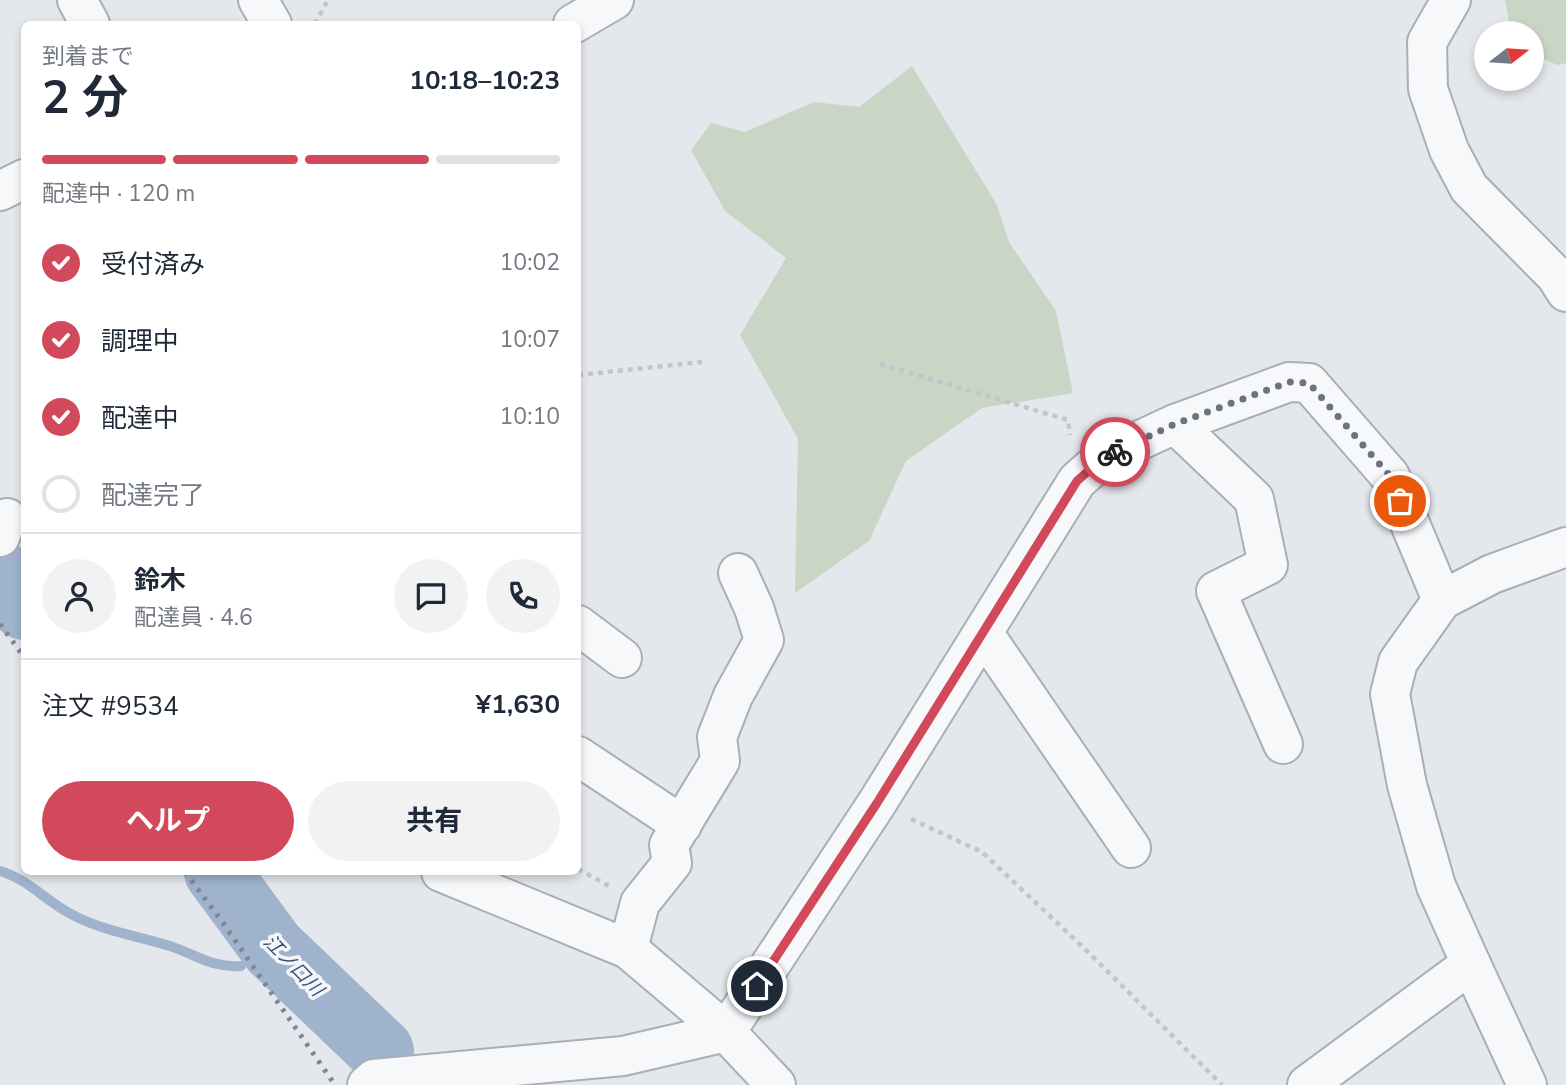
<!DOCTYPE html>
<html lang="ja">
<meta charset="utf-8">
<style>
body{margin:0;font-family:"Nunito Sans","Noto Sans JP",sans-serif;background:#f2f2f3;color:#1f2937;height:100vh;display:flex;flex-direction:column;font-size:26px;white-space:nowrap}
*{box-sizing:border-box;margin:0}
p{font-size:23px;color:#747a83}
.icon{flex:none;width:38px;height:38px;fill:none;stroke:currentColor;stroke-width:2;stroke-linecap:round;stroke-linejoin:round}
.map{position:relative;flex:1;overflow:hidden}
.drawer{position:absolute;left:21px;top:21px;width:560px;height:854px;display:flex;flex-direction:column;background:#fff;border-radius:10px;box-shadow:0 4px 10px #0003}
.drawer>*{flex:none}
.needle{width:46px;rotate:73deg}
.buttons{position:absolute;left:1474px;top:21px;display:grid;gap:14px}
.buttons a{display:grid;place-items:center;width:70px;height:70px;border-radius:50%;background:#fff;box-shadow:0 4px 10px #0003;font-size:35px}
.pin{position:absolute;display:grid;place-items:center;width:60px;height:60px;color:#fff;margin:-30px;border:4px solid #fff;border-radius:50%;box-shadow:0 2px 7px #0007}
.courier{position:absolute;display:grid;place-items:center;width:70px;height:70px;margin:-35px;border:5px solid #d1495b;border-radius:50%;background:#fff;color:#222;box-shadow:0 2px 9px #0007}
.head em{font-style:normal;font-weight:700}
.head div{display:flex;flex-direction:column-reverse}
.head{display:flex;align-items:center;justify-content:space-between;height:119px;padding:0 21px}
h1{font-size:46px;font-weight:700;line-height:52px}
.bar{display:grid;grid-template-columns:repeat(4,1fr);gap:10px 7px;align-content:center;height:84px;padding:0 21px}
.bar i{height:9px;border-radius:5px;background:#e0e1e3}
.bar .on{background:#d1495b}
.bar p{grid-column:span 4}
.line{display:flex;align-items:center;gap:18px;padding:0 21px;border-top:2px solid #e0e1e3}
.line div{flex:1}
.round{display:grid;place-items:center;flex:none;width:74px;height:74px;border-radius:37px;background:#f2f2f3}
ol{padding:0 21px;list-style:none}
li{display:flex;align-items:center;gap:21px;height:77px}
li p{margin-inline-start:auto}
li .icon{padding:7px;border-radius:50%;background:#d1495b;color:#fff;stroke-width:4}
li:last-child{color:#747a83}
li i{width:38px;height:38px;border:4px solid #e0e1e3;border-radius:50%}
.action{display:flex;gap:14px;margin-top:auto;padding:14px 21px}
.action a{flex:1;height:80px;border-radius:42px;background:#d1495b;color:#fff;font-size:28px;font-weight:700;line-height:80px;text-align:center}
.action a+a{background:#f2f2f3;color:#1f2937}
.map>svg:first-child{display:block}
.green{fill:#c9d6c5}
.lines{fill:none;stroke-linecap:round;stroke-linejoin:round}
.stream{stroke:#9fb4cc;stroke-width:10}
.river{stroke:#9fb4cc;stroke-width:66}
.minor-casing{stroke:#a9aeb7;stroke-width:42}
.path{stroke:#c2c5cb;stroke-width:4.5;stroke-dasharray:5 5;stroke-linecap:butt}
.minor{stroke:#f7f8fa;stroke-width:38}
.rail{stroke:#7d8696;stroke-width:5;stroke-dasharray:3.5 7;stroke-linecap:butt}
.done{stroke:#6c737f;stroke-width:7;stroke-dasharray:0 12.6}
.route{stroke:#d1495b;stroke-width:9}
.labels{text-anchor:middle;stroke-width:7;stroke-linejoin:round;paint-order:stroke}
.water-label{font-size:19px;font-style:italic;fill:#34527a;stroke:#f4f6f9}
</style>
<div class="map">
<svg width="1566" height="1085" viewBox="0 0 1566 1085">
<rect width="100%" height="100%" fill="#e4e7ec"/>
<g class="green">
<polygon points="1505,0 1566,0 1566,63 1557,65 1531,53 1531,33 1511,33"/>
<polygon points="912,66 997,205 1009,242 1056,311 1073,393 982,408 906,461 869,541 795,593 798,439 740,335 786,258 725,211 691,150 711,123 745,132 814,102 859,107"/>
</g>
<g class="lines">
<path class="stream" d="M 0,871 C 23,877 44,898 64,910 C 96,930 135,935 170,946 C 197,955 212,968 241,966"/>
<g class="river">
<polyline points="0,573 24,607"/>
<polyline points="217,872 273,948 381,1051"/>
</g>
<defs>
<g id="minor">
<polyline points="77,0 90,24"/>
<polyline points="258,0 272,24"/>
<polyline points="1451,0 1427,42 1428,89 1449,150 1469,188 1556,276 1566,292"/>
<polyline points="573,24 614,0"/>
<polyline points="0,191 24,179"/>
<polyline points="1175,424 1254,499 1268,565 1216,591 1283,744"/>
<polyline points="0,537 7,518"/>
<polyline points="578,625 622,658"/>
<polyline points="984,634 1131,848"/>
<polyline points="578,756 682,825"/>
<polyline points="441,872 628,949 726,1032 776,1085"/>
<polyline points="628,949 640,903 672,863 669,845 720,761 717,737 733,696 764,640 754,608 738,573"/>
<polyline points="1471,964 1527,1085"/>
<polyline points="367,1085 374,1079 623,1056 726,1032 877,803 1077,481 1104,457 1175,424 1289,382 1309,383 1390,476 1442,600"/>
<polyline points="1307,1085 1471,964 1436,886 1407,785 1390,694 1398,662 1442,600 1492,574 1566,547"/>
</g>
</defs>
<use href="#minor" class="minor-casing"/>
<g class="path">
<polyline points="315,24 328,0"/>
<polyline points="880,364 1068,420 1070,435"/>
<polyline points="578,375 702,362"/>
<polyline points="911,819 982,852 1086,950 1222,1085"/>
<polyline points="578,869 609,886"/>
</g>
<use href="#minor" class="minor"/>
<g class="rail">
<polyline points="0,624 24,657"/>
<polyline points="185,872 223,923 335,1085"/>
</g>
</g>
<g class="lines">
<polyline class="done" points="1115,452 1175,424 1289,382 1309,383 1390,476 1400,501"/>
<polyline class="route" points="757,986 877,803 1077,481 1104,457 1115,452"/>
</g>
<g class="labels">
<g class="water-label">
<text transform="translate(294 965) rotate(46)" y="7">江ノ口川</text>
</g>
</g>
</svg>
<div class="buttons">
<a><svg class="needle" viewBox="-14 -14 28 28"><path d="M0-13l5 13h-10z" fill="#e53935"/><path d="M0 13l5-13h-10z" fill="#747a83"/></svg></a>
</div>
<div class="pin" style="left:1400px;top:501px;background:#ea580c"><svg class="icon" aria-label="bag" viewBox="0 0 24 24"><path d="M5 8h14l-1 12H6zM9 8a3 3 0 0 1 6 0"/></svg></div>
<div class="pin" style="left:757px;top:986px;background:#1f2937"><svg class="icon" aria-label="home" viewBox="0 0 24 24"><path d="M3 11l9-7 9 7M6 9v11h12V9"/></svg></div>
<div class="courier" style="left:1115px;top:452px"><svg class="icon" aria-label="bike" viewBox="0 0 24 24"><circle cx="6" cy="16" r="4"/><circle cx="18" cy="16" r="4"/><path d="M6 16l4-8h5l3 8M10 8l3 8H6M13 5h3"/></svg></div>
<section class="drawer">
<div class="head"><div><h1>2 分</h1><p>到着まで</p></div><em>10:18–10:23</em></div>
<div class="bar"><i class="on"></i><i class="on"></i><i class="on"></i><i></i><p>配達中 · 120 m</p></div>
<ol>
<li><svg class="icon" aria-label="check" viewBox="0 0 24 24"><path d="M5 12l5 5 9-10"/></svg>受付済み<p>10:02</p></li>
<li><svg class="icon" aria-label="check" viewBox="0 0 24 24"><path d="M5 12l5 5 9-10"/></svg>調理中<p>10:07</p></li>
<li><svg class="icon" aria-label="check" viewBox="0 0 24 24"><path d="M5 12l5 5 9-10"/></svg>配達中<p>10:10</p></li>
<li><i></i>配達完了</li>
</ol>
<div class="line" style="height:126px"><a class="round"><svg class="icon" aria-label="person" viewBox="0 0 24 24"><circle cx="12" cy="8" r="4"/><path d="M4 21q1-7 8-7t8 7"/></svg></a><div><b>鈴木</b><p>配達員 · 4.6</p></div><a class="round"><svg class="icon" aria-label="chat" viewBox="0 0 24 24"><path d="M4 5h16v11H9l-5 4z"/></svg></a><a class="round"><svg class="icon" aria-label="phone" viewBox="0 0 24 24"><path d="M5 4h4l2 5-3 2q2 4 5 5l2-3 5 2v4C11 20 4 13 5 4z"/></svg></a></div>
<div class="line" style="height:91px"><div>注文 #9534</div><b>¥1,630</b></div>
<div class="action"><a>ヘルプ</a><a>共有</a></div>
</section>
</div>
